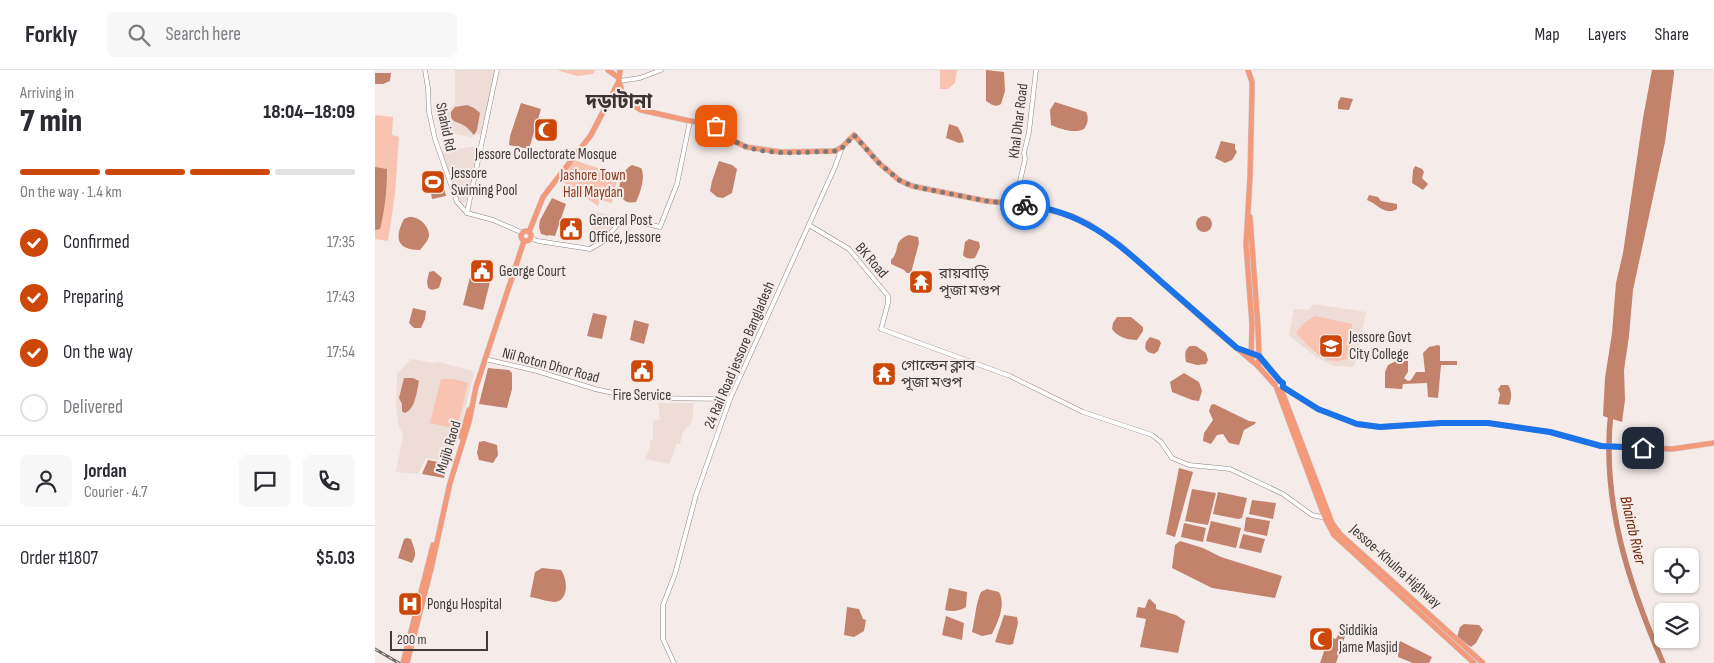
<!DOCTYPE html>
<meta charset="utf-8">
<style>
body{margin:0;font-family:"Sofia Sans Condensed","Noto Sans Bengali",sans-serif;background:#f7f7f7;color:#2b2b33;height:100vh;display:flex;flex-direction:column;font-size:19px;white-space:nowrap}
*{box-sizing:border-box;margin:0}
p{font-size:16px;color:#7c7c81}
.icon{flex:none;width:28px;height:28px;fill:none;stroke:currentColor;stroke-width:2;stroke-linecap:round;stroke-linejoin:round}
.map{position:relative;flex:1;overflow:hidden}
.sheet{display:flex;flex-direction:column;background:#fff;width:375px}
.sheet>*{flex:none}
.controls{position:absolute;left:1279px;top:478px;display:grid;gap:10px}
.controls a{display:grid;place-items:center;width:45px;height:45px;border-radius:8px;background:#fff;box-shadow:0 1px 4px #0004;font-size:25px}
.scale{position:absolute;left:15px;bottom:12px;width:98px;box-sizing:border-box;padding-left:5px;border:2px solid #3e3b3a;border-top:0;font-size:14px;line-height:18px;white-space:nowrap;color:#3e3b3a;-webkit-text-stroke:4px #f5ece9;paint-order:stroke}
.pin{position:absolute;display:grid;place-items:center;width:42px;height:42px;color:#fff;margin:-21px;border-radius:10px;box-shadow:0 2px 8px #0006}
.courier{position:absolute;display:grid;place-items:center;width:50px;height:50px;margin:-25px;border:4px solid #1a73e8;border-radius:50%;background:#fff;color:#222;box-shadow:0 1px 6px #0007}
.overview em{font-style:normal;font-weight:800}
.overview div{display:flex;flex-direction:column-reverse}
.overview{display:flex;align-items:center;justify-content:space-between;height:85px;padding:0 20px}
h1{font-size:32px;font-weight:800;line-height:38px}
.bar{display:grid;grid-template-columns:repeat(4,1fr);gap:8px 5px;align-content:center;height:60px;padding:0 20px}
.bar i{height:6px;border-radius:4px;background:#e1e1e2}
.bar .on{background:#cd4709}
.bar p{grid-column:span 4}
.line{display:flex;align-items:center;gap:12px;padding:0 20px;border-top:1px solid #e1e1e2}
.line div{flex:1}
.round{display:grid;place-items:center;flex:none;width:52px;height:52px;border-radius:8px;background:#f7f7f7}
ol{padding:0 20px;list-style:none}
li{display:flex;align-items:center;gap:15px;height:55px}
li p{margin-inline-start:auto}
li .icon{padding:5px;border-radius:50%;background:#cd4709;color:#fff;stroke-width:4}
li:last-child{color:#7c7c81}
li i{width:28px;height:28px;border:2px solid #e1e1e2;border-radius:50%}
header{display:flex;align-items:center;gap:30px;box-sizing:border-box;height:70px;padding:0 25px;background:#fff;border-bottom:1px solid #e1e1e2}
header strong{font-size:24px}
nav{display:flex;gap:28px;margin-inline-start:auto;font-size:18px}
.search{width:350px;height:45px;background:#f7f7f7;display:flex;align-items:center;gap:12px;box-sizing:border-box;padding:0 18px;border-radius:8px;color:#7c7c81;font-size:19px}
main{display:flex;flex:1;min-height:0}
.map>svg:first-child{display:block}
.built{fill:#eedcd6}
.green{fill:#f9c3b1}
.water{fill:#c2826c}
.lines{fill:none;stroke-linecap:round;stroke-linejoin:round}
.river{stroke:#c2826c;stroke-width:5.5}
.secondary-casing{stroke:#8e8583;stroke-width:5}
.highway-casing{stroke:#cdcccc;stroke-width:6}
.secondary{stroke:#fff;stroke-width:4}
.highway{stroke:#f4997a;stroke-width:5}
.rail-casing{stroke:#696563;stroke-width:3}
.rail{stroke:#f5ece9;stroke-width:1;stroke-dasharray:4;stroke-linecap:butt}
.done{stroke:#7e7977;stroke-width:5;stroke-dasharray:0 9}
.route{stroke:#1a73e8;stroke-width:6}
.labels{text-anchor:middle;stroke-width:4;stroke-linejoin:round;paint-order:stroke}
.street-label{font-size:15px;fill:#3e3b3a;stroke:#f5ece9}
.poi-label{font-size:15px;fill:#3e3b3a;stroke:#f5ece9;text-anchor:start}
.park-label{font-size:15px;fill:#883a1d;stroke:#f5ece9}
.water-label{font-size:16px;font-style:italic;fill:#712404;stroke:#f5ece9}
.district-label{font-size:20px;font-weight:bold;fill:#3a3331;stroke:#f5ece9}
</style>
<header>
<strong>Forkly</strong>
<div class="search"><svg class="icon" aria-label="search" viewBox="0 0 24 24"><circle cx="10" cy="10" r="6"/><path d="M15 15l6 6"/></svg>Search here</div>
<nav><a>Map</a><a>Layers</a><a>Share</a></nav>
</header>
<main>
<section class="sheet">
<div class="overview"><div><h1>7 min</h1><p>Arriving in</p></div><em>18:04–18:09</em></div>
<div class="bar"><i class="on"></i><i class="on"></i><i class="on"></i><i></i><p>On the way · 1.4 km</p></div>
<ol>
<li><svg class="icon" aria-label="check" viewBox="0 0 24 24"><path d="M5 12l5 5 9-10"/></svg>Confirmed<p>17:35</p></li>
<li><svg class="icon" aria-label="check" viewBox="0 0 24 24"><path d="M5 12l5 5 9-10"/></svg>Preparing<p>17:43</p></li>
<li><svg class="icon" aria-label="check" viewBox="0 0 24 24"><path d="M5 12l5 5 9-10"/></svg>On the way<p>17:54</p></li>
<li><i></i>Delivered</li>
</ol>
<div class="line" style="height:90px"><a class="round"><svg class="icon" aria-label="person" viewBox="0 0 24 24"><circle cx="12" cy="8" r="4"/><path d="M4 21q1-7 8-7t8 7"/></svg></a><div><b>Jordan</b><p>Courier · 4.7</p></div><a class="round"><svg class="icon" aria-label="chat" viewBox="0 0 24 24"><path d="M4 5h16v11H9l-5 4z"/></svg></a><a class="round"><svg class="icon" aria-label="phone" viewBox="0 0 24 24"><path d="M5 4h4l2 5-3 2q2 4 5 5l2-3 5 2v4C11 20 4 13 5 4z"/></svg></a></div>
<div class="line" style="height:65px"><div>Order #1807</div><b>$5.03</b></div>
</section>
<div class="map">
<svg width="1339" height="593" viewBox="0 0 1339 593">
<rect width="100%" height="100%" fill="#f5ece9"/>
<g class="built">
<polygon points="80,0 121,0 108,65 102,64 97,67 78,64 67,57 67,46 80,34"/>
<polygon points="104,76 93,129 87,134 85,133 65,81"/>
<polygon points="221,142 244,147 243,153 228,170 219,176 214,176"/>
<polygon points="938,234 991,242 980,295 976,297 959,296 942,288 914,265 919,239 934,240"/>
<polygon points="36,289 59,293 64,292 98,301 98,307 80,380 65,377 63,390 51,388 43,404 21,402 28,365 24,357 21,337 22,304"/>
<polygon points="283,333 319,333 317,352 308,362 305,374 302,374 294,394 270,389 275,378 275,372 278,369 278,351 285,349"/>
</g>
<g class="green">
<polygon points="182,0 220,0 218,4 202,6"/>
<polygon points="565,0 582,0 580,13 573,19 565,19"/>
<polygon points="0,45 18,47 17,65 24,67 20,124 13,171 0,169"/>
<polygon points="199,90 243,105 237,133 225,130 223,136 185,110"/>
<path d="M 940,246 L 977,254 L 972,289 C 969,289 964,292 960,291 C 944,291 931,273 921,263 L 929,253 Z"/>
<polygon points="66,309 78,309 93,313 82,359 55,353"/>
</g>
<g class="water">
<path d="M 611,0 L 629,2 L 630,21 L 626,34 C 620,38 616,34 611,31 Z"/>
<polygon points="1277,0 1299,0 1299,4 1290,72 1258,220 1254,266 1249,300 1250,330 1247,352 1228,346 1230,308 1237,263 1241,213 1248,183 1268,48"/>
<polygon points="0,3 16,3 15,11 8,14 0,14"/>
<polygon points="966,27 978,29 974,40 963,39 963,32"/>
<path d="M 680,32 L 711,42 C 714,48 713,53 709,59 C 699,64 686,59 676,55 L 675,40 Z"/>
<polygon points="146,33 166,39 154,79 134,75 135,66"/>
<path d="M 92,35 L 99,38 L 105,43 L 102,60 L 99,65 C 96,62 93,58 90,56 C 82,51 75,53 76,42 L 80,37 Z"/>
<polygon points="574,54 583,57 587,65 589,72 584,73 571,68"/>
<polygon points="846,71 860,74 860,79 862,82 857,90 850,93 840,88"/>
<polygon points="344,91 357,95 362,99 357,123 348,128 342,127 335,121 337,111"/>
<path d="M 257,95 L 266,98 C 271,107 265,123 261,132 C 237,137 242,102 257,95 Z"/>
<polygon points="1040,96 1047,99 1049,102 1047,108 1053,114 1048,120 1037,113 1038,100"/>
<path d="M 0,97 L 12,99 C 12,119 10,139 5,159 L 0,160 Z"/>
<polygon points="65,101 71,126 57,129 56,123 53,124 49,110 52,109 51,104"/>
<path d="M 994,125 L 1003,127 L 1006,131 L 1022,134 L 1022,139 C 1009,146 1003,134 992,130 Z"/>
<polygon points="177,128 191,134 180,166 173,165 173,166 166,164 164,157 165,150"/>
<circle cx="829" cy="154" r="8"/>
<path d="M 34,147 C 43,146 54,155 54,165 C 54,170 48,176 45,180 C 22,180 19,168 29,149 Z"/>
<path d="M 534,165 L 543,167 L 544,173 L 536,203 L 532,203 L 529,200 L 516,194 L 516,190 C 526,180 517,171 534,165 Z"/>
<path d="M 594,169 L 604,172 L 605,177 L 600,188 C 594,189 591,189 588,185 L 590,172 Z"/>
<polygon points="97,199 109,200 117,204 108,240 88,235"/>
<polygon points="59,201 67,208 64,218 57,220 53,218 52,212 54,202"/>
<polygon points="38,238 51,241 50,249 46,258 39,258 34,253"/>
<polygon points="218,243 232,246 227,269 212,266"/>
<path d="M 742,247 L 756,247 L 768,257 L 768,261 L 762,270 C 753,270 742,267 737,259 L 738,253 Z"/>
<polygon points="259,250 274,254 269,274 255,270"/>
<polygon points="775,267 784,270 786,273 783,281 779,284 773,282 770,278 771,272"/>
<polygon points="1063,275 1065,276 1065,291 1082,291 1082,295 1066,295 1063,328 1053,327 1052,313 1028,314 1027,319 1010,318 1010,302 1013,295 1021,291 1033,291 1033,302 1029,308 1033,311 1036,310 1041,302 1050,302 1048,283 1054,277"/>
<path d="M 815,276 L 821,276 L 831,283 L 833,290 L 831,294 L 822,295 L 811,292 C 810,285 809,280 815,276 Z"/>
<polygon points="113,298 134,300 137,303 137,319 132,338 104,334"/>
<polygon points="809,303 824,312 827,321 824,331 817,330 797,322 795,312"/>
<path d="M 29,308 L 38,308 L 44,311 C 42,321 40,341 29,343 L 27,341 L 27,334 L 24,328 Z"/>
<path d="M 1126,315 L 1133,315 C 1137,320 1137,329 1134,335 L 1123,334 L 1125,324 L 1123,319 Z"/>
<polygon points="839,334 874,351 881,352 880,354 869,360 864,375 854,373 848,364 842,365 836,374 828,371 829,363 838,350 834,341 836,335"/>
<polygon points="109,371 122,375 123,385 118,393 104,390 102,383 104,372"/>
<polygon points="53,390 73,394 69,408 47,404"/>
<polygon points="804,398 818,402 800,467 791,464"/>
<polygon points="817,419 841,423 833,455 810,451"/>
<polygon points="843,422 872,428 867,448 863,449 838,444"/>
<polygon points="877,430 901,433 898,449 874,444"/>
<polygon points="871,447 895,451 892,466 869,461"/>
<polygon points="836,451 866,458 861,478 831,471"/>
<polygon points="809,453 831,458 828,472 806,467"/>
<polygon points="868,464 890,469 886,483 864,478"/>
<path d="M 32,468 L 36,469 C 39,479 43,483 37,493 L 23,488 L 29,469 Z"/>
<polygon points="805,471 828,478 846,487 907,506 900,528 837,518 797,498 800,475"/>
<path d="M 167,498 L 186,500 C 192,508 195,530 180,532 C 173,532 163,528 155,527 L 160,502 Z"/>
<path d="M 574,518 L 592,522 L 591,537 C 585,541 577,542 570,540 Z"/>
<path d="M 612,519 L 624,522 C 631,535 623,552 617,564 L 607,566 L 597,562 C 600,549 601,532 606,522 Z"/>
<polygon points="775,529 781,535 781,539 801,545 810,551 803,583 765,577 771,549 761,547 763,537 770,538 773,530"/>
<polygon points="472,537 484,539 488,549 491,550 489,561 479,567 469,565"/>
<polygon points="629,545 642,547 643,553 638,574 634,575 620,572"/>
<polygon points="571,546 589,553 587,570 567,565"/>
<polygon points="1089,554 1104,555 1108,560 1101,573 1096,577 1082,567 1085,557"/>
<polygon points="964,563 970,566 961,593 945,593 954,567 961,569"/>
<polygon points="1025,571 1057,587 1054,593 1038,593 1023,587 1023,577"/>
</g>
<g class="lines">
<path class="river" d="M 1236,341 C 1226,431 1253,512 1288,593"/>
<defs>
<g id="secondary">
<polyline points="50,0 53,18 54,42 60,69 82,132 92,143 118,150 148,163"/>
<polyline points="244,11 265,8 286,0"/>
<polyline points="640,134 650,89 649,83 654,62 661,0"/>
<polyline points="92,143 122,0"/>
<polyline points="434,155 474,179 513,226 513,233 506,259 635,306 708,342 777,365 786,372 797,388 814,395 855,399 908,424 937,445 951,448"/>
<polyline points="156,168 163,171 215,179 229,171 248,148 285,157 302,114 315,51"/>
<polyline points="110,289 162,301 220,319 243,324 269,328 355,329"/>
<polyline points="299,593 288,569 288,535 300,504 321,425 355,329 460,97 467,77"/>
</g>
<g id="highway">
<polyline points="233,0 244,8"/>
<polyline points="245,0 244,11 247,22 256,34 266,40 315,51 338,54 355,69 371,77 406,82 460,81 467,77 479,65 504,93 524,110 537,116 611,131 659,136 697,146 714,154 745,175 839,259 883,296 900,315"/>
<polyline points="873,0 877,12 877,22 875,107 871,174 877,254 876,290"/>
<polyline points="875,147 883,257 884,287 883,296"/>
<circle cx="151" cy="166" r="5"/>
<polyline points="154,162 168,127 216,65 244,11"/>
<polyline points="865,279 884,287 905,311"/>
<polyline points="908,317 943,339 982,354 1005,357 1066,353 1113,353 1175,362 1226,376 1254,377 1297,379 1339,373"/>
<polyline points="902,319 950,448 959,465 1099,593"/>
<polyline points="906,319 957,453 965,464 1108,593"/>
<polyline points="86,367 94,340"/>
<polyline points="28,593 58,475"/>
<polyline points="32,593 56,499 75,413 94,352 101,317 149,171"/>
</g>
</defs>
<use href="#secondary" class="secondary-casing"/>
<use href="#highway" class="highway-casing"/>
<use href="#secondary" class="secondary"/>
<use href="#highway" class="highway"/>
<defs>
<polyline id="rail" points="0,579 24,593"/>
</defs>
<use href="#rail" class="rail-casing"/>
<use href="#rail" class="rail"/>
</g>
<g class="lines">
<path class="done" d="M 341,56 C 348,63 354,69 363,73 C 389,87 431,82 460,81 L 467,78 L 479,65 L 504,93 L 524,110 L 537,116 L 611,131 L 650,135"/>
<path class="route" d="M 650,135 C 711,141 747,177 790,215 C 814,236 838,257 862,278 L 884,286 L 905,311 L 908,313 L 908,317 L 943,339 L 982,354 L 1005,357 L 1066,353 L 1113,353 L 1175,362 L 1226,376 L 1268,378"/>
</g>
<defs>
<symbol id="mosque-square" viewBox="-11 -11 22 22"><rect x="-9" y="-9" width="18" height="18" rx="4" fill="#cd4709" stroke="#f5ece9"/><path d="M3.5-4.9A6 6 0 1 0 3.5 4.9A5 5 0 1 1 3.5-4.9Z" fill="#fff"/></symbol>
<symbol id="stadium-square" viewBox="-11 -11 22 22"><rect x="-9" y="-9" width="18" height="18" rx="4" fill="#cd4709" stroke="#f5ece9"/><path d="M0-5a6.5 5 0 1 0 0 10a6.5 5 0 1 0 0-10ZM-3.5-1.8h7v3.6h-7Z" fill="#fff"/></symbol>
<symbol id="civic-square" viewBox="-11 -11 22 22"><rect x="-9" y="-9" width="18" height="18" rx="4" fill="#cd4709" stroke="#f5ece9"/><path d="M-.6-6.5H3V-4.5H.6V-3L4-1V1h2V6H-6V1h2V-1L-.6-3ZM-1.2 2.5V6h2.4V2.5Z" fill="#fff"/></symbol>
<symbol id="temple-square" viewBox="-11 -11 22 22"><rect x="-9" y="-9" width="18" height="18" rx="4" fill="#cd4709" stroke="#f5ece9"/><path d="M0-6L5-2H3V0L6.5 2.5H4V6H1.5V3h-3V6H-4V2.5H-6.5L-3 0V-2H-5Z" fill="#fff"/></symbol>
<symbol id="university-square" viewBox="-11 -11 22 22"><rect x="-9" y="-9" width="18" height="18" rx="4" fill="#cd4709" stroke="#f5ece9"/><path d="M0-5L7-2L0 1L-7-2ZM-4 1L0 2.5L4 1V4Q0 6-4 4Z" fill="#fff"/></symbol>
<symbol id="hospital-square" viewBox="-11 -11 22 22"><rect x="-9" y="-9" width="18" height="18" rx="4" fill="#cd4709" stroke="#f5ece9"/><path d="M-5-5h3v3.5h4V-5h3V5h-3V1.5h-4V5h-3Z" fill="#fff"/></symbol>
</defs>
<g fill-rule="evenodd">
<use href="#mosque-square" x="157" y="46" width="28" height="28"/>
<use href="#stadium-square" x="44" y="98" width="28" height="28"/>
<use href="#civic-square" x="182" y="145" width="28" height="28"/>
<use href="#civic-square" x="93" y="187" width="28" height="28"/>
<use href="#temple-square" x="532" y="198" width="28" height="28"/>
<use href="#university-square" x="942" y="262" width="28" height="28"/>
<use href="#civic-square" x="253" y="287" width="28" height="28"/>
<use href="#temple-square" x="495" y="290" width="28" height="28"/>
<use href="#hospital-square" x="21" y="520" width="28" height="28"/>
<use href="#mosque-square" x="932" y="555" width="28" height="28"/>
</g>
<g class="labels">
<g class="street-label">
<text transform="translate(643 51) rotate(-83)" y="5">Khal Dhar Road</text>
<text transform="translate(71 57) rotate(78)" y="5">Shahid Rd</text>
<text transform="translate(497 190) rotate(49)" y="5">BK Road</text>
<text transform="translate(364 285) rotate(-67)" y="5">24 Rail Road jessore Bangladesh</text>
<text transform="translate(176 295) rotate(15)" y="5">Nil Roton Dhor Road</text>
<text transform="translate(73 377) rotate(-73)" y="5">Mujib Raod</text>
<text transform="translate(1021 496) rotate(42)" y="5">Jessoe-Khulna Highway</text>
</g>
<g class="poi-label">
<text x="171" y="89" text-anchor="middle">Jessore Collectorate Mosque</text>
<text x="76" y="108">Jessore<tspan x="76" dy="17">Swiming Pool</tspan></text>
<text x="214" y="155">General Post<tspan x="214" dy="17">Office, Jessore</tspan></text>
<text x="124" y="206">George Court</text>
<text x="564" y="208">রায়বাড়ি<tspan x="564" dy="17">পূজা মণ্ডপ</tspan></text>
<text x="974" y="272">Jessore Govt<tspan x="974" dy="17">City College</tspan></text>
<text x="526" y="300">গোল্ডেন ক্লাব<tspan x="526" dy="17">পূজা মণ্ডপ</tspan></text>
<text x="267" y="330" text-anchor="middle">Fire Service</text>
<text x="52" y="539">Pongu Hospital</text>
<text x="964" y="565">Siddikia<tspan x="964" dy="17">Jame Masjid</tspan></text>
</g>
<g class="park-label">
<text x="218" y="110">Jashore Town<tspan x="218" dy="17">Hall Maydan</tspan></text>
</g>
<g class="water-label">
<text transform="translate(1259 460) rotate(77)" y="6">Bhairab River</text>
</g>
<g class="district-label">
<text x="244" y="38">দড়াটানা</text>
</g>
</g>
</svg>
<div class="controls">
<a><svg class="icon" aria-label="locate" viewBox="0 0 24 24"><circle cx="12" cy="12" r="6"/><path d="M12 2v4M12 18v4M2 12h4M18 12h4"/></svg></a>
<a><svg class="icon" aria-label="layers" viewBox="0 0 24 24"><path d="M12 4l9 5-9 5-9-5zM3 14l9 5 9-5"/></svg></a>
</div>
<div class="scale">200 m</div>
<div class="pin" style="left:341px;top:56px;background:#ea580c"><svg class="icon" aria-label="bag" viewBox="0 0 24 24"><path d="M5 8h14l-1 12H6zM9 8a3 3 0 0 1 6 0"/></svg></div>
<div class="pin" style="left:1268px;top:378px;background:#1f2937"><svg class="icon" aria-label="home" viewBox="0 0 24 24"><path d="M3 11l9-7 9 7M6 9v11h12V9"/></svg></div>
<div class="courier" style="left:650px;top:135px"><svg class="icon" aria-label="bike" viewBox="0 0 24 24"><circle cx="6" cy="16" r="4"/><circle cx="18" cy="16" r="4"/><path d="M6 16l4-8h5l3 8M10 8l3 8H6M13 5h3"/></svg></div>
</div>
</main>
